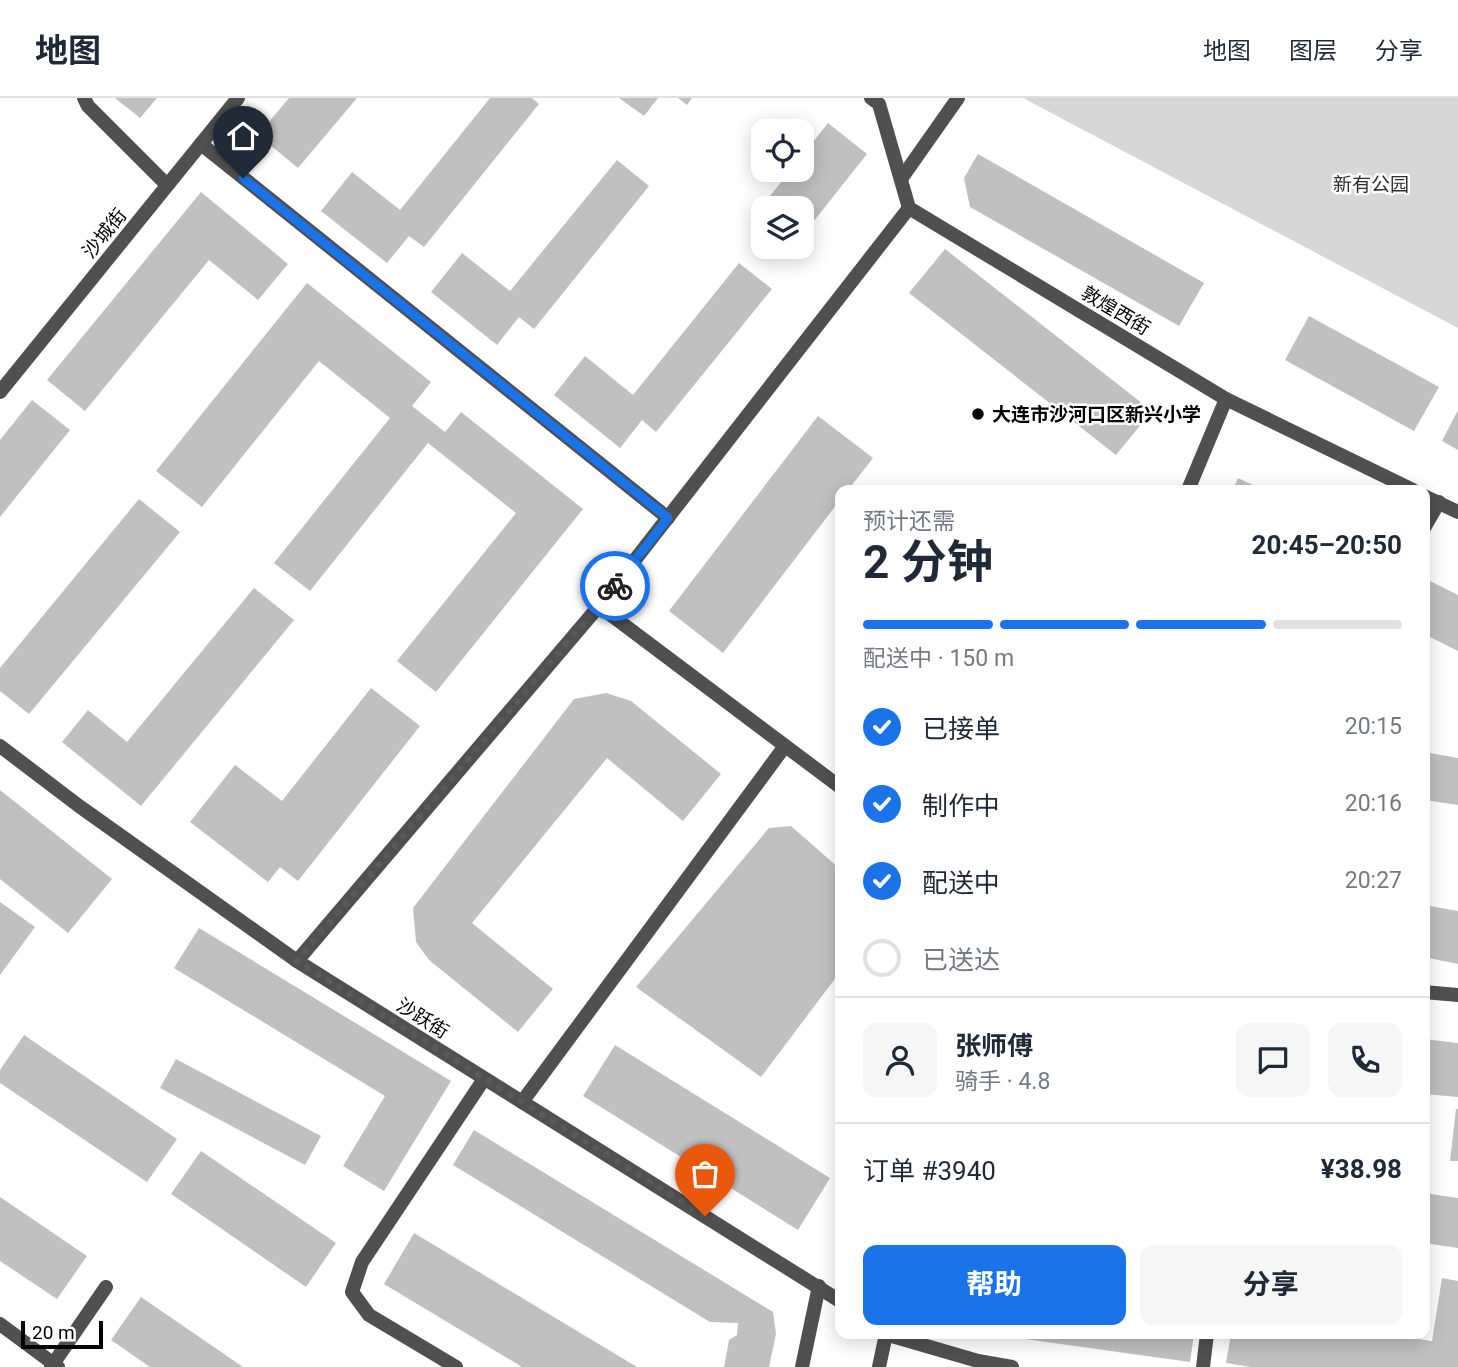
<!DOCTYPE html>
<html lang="zh">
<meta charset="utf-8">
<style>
body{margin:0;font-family:Roboto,"Noto Sans SC",sans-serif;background:#f6f6f7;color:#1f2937;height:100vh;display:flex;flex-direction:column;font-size:26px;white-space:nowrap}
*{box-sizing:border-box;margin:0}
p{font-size:23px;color:#747a83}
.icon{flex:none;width:38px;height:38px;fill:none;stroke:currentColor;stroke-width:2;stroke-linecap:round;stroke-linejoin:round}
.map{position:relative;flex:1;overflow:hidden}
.panel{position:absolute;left:835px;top:387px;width:595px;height:854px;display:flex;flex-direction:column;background:#fff;border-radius:14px;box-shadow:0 4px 18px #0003}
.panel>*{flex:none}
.tools{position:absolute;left:751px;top:21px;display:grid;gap:14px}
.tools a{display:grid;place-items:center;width:63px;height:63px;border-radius:14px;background:#fff;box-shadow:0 4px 18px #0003;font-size:35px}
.scale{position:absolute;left:21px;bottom:18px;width:82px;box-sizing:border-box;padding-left:7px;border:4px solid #000;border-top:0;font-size:19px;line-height:24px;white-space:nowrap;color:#000;-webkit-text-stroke:5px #fff;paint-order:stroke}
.pin{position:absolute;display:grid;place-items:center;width:60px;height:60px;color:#fff;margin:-72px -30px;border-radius:50% 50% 50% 0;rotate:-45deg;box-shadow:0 0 7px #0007}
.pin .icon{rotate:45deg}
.courier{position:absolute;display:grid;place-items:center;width:70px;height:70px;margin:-35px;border:5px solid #1a73e8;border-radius:50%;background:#fff;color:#222;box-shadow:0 2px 9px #0007}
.summary em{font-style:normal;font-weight:700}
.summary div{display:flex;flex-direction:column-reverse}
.summary{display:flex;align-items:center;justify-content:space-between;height:119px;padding:0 28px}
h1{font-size:46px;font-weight:700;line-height:52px}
.bar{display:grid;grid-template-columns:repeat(4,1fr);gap:10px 7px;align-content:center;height:84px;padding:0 28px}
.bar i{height:9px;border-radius:5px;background:#e0e1e3}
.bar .active{background:#1a73e8}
.bar p{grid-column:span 4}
.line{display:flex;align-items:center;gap:18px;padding:0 28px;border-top:2px solid #e0e1e3}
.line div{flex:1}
.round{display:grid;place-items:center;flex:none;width:74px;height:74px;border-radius:14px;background:#f6f6f7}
ol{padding:0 28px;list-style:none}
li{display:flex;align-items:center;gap:21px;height:77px}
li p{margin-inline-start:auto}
li .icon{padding:7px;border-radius:50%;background:#1a73e8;color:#fff;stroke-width:4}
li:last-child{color:#747a83}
li i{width:38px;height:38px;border:4px solid #e0e1e3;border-radius:50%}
.button{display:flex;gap:14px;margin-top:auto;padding:14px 28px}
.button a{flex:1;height:80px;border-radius:14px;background:#1a73e8;color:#fff;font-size:28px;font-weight:700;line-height:80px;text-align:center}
.button a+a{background:#f6f6f7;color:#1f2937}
header{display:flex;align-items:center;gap:42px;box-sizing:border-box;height:98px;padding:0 35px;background:#fff;border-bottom:2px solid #e0e1e3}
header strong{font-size:33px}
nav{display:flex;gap:38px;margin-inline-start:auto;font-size:24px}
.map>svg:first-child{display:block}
.green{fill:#d7d7d7}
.building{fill:#c0c0c0}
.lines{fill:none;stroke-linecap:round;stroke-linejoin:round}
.minor{stroke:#505050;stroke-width:14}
.done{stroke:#595959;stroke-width:7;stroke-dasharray:0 12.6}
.route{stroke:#1a73e8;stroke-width:9}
.poi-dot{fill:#000;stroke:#fff;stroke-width:2.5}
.labels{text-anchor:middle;stroke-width:5;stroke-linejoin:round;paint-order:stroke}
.park-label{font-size:19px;fill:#2e2e2e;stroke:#fff}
.street-label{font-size:19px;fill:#000;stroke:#fff}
.poi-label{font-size:19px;font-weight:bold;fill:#000;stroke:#fff;text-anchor:start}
</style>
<header>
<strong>地图</strong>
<nav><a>地图</a><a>图层</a><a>分享</a></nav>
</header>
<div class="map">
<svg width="1458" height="1269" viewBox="0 0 1458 1269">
<rect width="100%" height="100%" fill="#fff"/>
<polygon class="green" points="1023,0 1458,0 1458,230"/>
<g class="building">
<polygon points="115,0 157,0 140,20"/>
<polygon points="289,0 357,0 298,70 258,37"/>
<polygon points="490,0 532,0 539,6 424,149 409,138 387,165 321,113 352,74 400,112"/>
<polygon points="619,0 658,0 644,18"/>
<polygon points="678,0 692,0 687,7"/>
<polygon points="828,25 867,56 802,138 802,110 763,110 763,128 752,120 791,72 802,72 802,58"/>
<polygon points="978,56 1204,185 1179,228 970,109 964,80"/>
<polygon points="617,62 649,88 534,231 519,219 497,247 431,194 462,155 510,193"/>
<polygon points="201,94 288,166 258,202 209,162 85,313 47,282"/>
<polygon points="945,151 1152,313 1116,357 909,195"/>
<polygon points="739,165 772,191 656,334 642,322 620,350 554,297 585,258 633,297"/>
<polygon points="307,185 431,284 412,308 445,334 461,314 583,411 436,594 397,563 516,415 428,345 310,493 274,465 390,320 319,263 202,409 156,373"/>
<polygon points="1309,218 1439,289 1414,333 1285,262"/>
<polygon points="32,302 70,332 0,419 0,342"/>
<polygon points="1458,312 1458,352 1442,343"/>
<polygon points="818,318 873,360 848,392 840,392 840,402 723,555 669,513"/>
<polygon points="1238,380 1263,392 1233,392"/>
<polygon points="139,401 180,434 29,616 0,593 0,570"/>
<polygon points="1424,480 1458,497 1458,553 1424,536"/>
<polygon points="254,490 294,522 141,708 62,644 88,612 127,644"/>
<polygon points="371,590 420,628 298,783 280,769 268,784 190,724 235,667 282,703"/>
<polygon points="606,595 631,603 721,676 683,723 607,660 472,825 553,891 518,934 429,862 416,844 413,810 574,601"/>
<polygon points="1424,654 1458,660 1458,707 1424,702"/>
<polygon points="0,692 112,781 68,835 0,781"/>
<polygon points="791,728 840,771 840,874 761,979 636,889 769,730"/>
<polygon points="0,804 35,829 0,877"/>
<polygon points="1424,807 1458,813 1458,866 1424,859"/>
<polygon points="199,830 451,983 384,1093 343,1068 385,998 174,870"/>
<polygon points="24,937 177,1041 147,1084 0,985 0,972"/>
<polygon points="1424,941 1458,945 1458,999 1424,996"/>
<polygon points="615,947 830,1080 798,1132 583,998"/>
<polygon points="176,961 321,1038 305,1067 160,990"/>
<polygon points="1456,1011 1458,1011 1458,1063 1450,1063"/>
<polygon points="474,1032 773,1214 776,1236 769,1269 724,1269 729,1242 737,1237 738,1225 710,1224 453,1067"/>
<polygon points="201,1053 336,1145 306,1189 171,1096"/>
<polygon points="1424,1095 1458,1100 1458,1150 1424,1145"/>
<polygon points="0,1099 87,1158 57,1201 0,1163"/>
<polygon points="414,1135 637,1269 522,1269 384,1186"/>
<polygon points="1442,1180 1458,1183 1458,1269 1251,1269 1226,1265 1231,1236 1385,1236 1432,1243"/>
<polygon points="141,1199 243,1269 150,1269 111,1242"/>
<polygon points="989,1236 1194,1236 1190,1264"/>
</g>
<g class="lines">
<g class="minor">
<polyline points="84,0 88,8 167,87"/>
<polyline points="871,0 879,6 909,110 1226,301 1413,392"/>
<polyline points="201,46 668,420"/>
<polyline points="901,81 958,0"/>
<polyline points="0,294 238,0"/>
<polyline points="1188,392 1226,301"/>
<polyline points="1424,398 1458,414"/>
<polyline points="1424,430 1439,404"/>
<polyline points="599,508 840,689"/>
<polyline points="0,648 79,708 297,863 840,1203"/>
<polyline points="297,863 599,508 909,110"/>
<polyline points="1424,894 1458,897"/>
<polyline points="522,1004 785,648"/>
<polyline points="0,1226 58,1269"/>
<polyline points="885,1236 978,1263 1012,1269"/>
<polyline points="51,1269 106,1189"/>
<polyline points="456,1269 369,1217 352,1194 362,1164 484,981"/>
<polyline points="802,1269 819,1188"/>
<polyline points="879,1269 886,1236"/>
<polyline points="1203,1269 1207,1236"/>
</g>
</g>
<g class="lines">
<polyline class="done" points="615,488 297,863 705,1118"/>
<polyline class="route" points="243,80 668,420 615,488"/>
</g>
<circle class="poi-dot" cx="978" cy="316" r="7"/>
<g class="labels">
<g class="park-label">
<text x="1371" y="93">新有公园</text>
</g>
<g class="street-label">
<text transform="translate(104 135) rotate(-51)" y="7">沙城街</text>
<text transform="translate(1116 212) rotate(31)" y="7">敦煌西街</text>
<text transform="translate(423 920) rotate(32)" y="7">沙跃街</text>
</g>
<g class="poi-label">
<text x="992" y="323">大连市沙河口区新兴小学</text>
</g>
</g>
</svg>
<div class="tools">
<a><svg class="icon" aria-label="locate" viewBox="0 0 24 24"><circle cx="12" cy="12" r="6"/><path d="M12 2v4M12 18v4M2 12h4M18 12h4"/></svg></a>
<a><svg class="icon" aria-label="layers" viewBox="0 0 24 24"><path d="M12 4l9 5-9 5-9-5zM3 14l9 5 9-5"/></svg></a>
</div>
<div class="scale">20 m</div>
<div class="pin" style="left:705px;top:1118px;background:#ea580c"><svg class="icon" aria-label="bag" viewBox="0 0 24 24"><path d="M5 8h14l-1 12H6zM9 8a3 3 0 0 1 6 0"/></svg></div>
<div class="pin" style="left:243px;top:80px;background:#1f2937"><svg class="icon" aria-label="home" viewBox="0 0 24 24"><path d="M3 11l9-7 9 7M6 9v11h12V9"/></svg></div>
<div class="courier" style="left:615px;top:488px"><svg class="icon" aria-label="bike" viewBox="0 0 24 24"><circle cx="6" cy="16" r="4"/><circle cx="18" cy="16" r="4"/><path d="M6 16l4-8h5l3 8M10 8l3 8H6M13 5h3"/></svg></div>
<section class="panel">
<div class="summary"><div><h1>2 分钟</h1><p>预计还需</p></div><em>20:45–20:50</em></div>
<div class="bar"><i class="active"></i><i class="active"></i><i class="active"></i><i></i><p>配送中 · 150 m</p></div>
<ol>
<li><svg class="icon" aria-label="check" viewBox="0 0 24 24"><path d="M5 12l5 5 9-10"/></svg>已接单<p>20:15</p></li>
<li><svg class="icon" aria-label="check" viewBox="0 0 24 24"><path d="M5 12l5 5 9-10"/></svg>制作中<p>20:16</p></li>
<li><svg class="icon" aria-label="check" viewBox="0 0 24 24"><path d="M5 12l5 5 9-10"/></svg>配送中<p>20:27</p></li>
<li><i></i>已送达</li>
</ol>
<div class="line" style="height:126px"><a class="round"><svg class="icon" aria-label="person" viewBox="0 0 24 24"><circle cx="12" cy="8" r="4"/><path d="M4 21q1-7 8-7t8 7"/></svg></a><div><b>张师傅</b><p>骑手 · 4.8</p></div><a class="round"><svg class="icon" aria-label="chat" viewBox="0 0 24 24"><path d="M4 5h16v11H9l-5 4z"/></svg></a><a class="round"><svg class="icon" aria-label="phone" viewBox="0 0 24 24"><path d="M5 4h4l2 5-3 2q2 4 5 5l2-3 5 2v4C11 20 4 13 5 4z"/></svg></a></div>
<div class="line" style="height:91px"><div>订单 #3940</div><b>¥38.98</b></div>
<div class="button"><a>帮助</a><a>分享</a></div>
</section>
</div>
